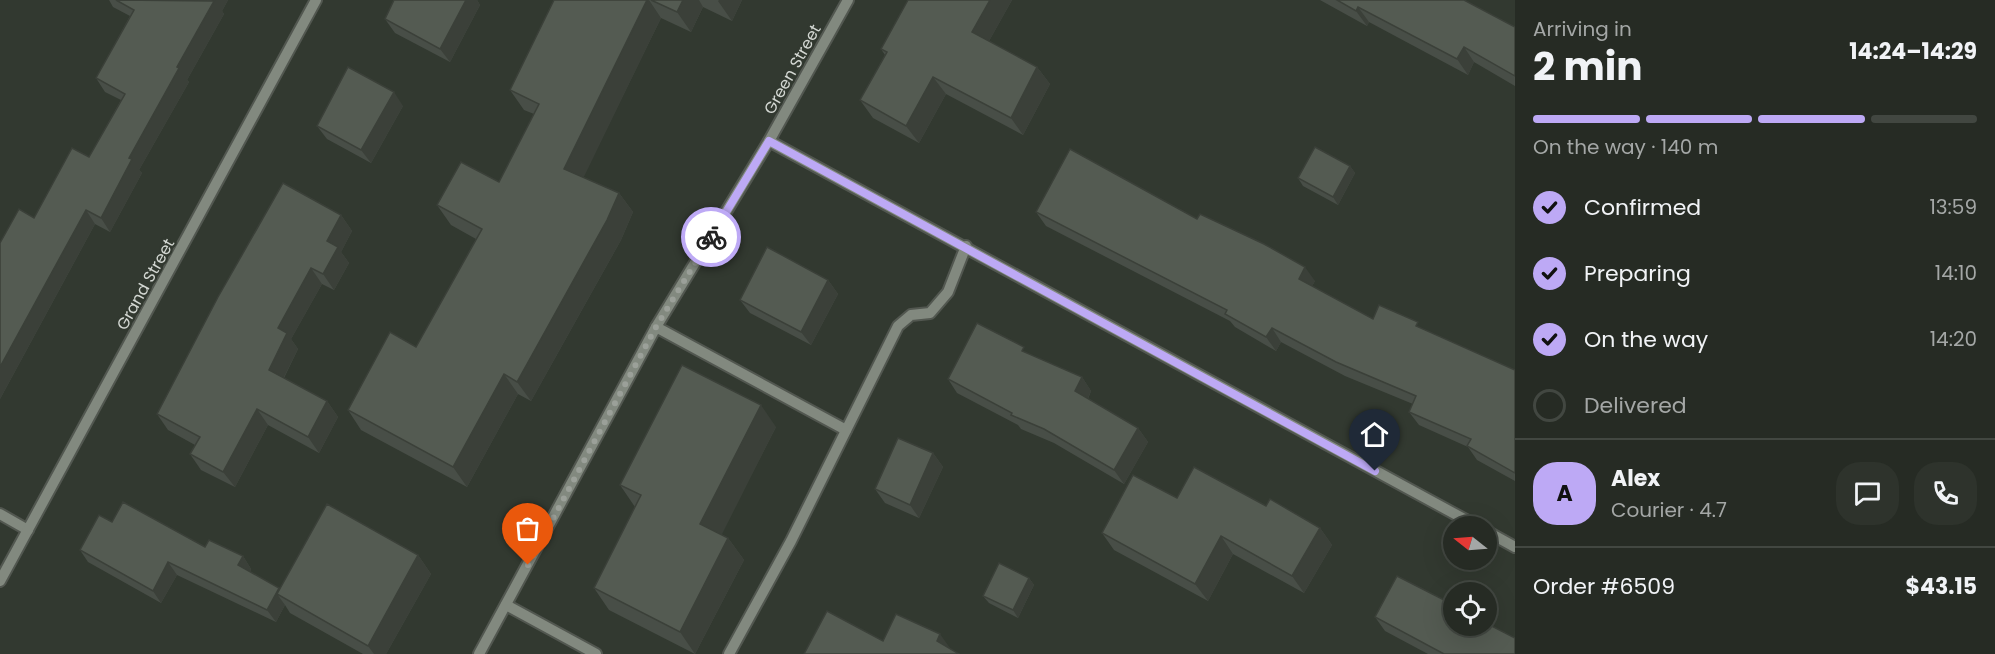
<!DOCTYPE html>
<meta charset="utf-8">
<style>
body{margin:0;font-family:Poppins,sans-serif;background:#2e332c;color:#f1f3f6;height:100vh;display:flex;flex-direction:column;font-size:22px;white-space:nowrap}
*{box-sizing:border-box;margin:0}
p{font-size:20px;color:#a4a7a6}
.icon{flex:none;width:33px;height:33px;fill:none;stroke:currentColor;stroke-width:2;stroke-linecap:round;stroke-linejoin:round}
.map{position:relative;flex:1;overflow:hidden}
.drawer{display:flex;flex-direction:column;background:#262b24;width:480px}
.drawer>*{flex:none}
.needle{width:39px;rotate:287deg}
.tools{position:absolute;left:1443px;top:516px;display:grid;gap:12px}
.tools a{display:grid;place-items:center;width:54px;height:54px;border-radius:50%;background:#262b24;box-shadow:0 6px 24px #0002,0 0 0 2px #424741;font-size:30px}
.pin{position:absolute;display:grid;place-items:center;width:51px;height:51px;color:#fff;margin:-62px -26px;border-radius:50% 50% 50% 0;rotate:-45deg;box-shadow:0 0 6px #0007}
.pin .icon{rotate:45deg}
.courier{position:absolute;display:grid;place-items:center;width:60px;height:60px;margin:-30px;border:4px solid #bda9f5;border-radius:50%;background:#fff;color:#222;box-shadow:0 2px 8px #0007}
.headline em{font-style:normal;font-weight:700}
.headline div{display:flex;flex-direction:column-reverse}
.headline{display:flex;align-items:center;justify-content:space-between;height:102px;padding:0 18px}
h1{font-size:39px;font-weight:700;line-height:45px}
.bar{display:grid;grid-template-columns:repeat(4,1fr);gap:9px 6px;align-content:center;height:72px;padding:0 18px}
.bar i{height:8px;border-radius:4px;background:#424741}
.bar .active{background:#bda9f5}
.bar p{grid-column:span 4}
.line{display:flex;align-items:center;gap:15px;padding:0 18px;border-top:2px solid #424741}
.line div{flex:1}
.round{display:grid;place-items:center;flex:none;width:63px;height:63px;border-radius:24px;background:#2e332c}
ol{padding:0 18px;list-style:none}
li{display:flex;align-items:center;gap:18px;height:66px}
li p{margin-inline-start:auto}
li .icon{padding:6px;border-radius:50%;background:#bda9f5;color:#111;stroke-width:4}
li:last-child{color:#a4a7a6}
li i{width:33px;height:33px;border:3px solid #424741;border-radius:50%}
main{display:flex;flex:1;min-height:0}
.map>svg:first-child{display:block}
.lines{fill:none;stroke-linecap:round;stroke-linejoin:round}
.minor-casing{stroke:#525750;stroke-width:14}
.minor{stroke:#82897f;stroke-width:10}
.wall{fill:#484e47}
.shaded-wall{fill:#3b4039}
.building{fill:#545b52;stroke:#3b4039;stroke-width:1.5}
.done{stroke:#9ba099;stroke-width:6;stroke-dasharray:0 10.8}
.route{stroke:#bda9f5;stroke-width:8}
.labels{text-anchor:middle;stroke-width:4.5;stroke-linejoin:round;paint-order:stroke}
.street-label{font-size:16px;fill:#d3d7d2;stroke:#323930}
</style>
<main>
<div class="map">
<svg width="1515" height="654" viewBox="0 0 1515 654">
<rect width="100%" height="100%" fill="#323930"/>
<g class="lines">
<defs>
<g id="minor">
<polyline points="769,141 1477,526"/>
<polyline points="656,327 846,430"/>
<polyline points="0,514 28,530"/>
<polyline points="1486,531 1515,547"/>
<polyline points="0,581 316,0"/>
<polyline points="506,605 596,654"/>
<polyline points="479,654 656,327 769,141 848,0"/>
<polyline points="729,654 791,541 898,326 911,315 930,313 948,292 966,246"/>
</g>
</defs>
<use href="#minor" class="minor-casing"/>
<use href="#minor" class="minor"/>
</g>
<g class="wall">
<polygon points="109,0 228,0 222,11 224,14 187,80 189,82 139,170 142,173 110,232 95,224 0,399 0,243 34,218 89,157 121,100 105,92 96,78 130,16 113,7"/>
<polygon points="477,0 480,5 450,62 395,33 385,19"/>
<polygon points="554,0 742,0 732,21 703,7 691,32 661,18 583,177 619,193 633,212 621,240 531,401 518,394 467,487 361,430 348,410 416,347 476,239 451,225 437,205 499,182 534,114 524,110 510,90"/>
<polygon points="908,0 1012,0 989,41 1037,67 1050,84 1023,135 946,94 919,143 873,118 860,100 885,55 881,49"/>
<polygon points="1320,0 1464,0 1515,27 1515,86 1474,62 1468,75 1369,22 1367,26"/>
<polygon points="403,106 371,163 327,139 317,126"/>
<polygon points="1350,166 1355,173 1338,205 1303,186 1298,178"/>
<polygon points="1036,212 1197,219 1315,281 1312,286 1373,319 1423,329 1515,370 1515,481 1477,460 1468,447 1419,425 1409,412 1413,404 1345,376 1281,342 1276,351 1235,327 1230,321 1046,226"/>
<polygon points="341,215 352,231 341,252 349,263 334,290 322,284 291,339 298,349 284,378 327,401 338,417 319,453 268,425 235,487 201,470 190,454 195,445 168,430 157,414"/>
<polygon points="828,280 838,294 811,345 750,313 740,300"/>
<polygon points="1029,354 1082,377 1091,391 1088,399 1138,428 1148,442 1124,484 1054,443 1021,429 1018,425 957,393 948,379"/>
<polygon points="776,427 721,534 728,538 744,560 695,654 609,610 594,588 635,507 620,485"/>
<polygon points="933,453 943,467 919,518 885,503 875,489"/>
<polygon points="1177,498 1266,506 1320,528 1332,545 1304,593 1233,554 1208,601 1114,550 1102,533"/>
<polygon points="112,522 243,556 251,569 250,572 279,588 280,589 418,555 431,574 386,654 363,654 290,613 285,605 276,622 177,575 161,603 88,562 80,550"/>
<polygon points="1029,578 1034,585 1018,618 989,603 983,596"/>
<polygon points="1375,617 1515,654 1428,654 1385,631"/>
</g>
<g class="shaded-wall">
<polygon points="212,0 228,0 222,11 224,14 187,80 189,82 139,170 142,173 110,232 101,218 129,158"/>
<polygon points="466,0 477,0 480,5 450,62 440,49"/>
<polygon points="647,0 649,0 661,18 578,189 564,169"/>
<polygon points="683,0 699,0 703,7 691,32 677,12"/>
<polygon points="719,0 742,0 732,21 718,1"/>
<polygon points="990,0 1012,0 984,50 972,32"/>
<polygon points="1358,7 1369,22 1367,26 1356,11"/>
<polygon points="1464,47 1474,62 1468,75 1457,59"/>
<polygon points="1037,67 1050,84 1023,135 1011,118"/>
<polygon points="933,77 946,94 919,143 906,126"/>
<polygon points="394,92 403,106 371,163 361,150"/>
<polygon points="1350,166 1355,173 1338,205 1333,197"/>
<polygon points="619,193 633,212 621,240 531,401 517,382"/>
<polygon points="86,210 95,224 0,399 0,367"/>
<polygon points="341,215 352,231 341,252 349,263 334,290 323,274 327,241"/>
<polygon points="1305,267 1315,281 1308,293 1299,279"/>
<polygon points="311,268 322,284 291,339 298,349 280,385 269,370 278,328"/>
<polygon points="828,280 838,294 811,345 801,332"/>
<polygon points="1272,328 1281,342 1276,351 1266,337"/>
<polygon points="504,374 518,394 467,487 453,467"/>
<polygon points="1082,377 1091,391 1085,405 1075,391"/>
<polygon points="327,401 338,417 319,453 308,437"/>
<polygon points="761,405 776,427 716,546 700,524"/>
<polygon points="257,409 268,425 235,487 223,472"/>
<polygon points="1138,428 1148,442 1124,484 1114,470"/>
<polygon points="933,453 943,467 919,518 910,505"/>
<polygon points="1320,528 1332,545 1304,593 1292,576"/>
<polygon points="1221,536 1233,554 1208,601 1195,584"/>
<polygon points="728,538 744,560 695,654 680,632"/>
<polygon points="418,555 431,574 386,654 374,654 368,646"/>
<polygon points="243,556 251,569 247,578 238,565"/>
<polygon points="168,562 177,575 161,603 153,591"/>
<polygon points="1029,578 1034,585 1018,618 1013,610"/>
<polygon points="279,588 287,600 277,594 285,605 276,622 267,610"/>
<polygon points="940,634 950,648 947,654 937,641"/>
</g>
<g class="building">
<polygon points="116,0 214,1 177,67 179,68 129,158 132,159 101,218 86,210 0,367 0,243 19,209 34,218 72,148 89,157 125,94 96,78 134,10"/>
<polygon points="394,0 466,0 440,49 385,19"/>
<polygon points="554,0 647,0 564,169 619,193 607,220 517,382 504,374 453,467 348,410 390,332 416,347 482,229 437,205 461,162 499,182 539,104 510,90"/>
<polygon points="651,0 683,0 677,12"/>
<polygon points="908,0 990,0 972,32 1037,67 1011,118 933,77 906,126 860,100 887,52 881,49"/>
<polygon points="1337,0 1464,0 1515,27 1515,76 1464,47 1457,59 1358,7 1356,11"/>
<polygon points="348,67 394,92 361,150 317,126"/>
<polygon points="1315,147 1350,166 1333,197 1298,178"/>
<polygon points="1070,149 1197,219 1200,214 1264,244 1305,267 1299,279 1373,319 1379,305 1418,322 1416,326 1515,370 1515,473 1467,446 1471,439 1409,412 1416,396 1336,362 1272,328 1266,337 1225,314 1227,310 1036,212"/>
<polygon points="283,183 341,215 327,241 338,247 323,274 311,268 278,328 287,333 269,370 327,401 308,437 257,409 223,472 190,454 200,437 157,414 218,297"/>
<polygon points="767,247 828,280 801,332 740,300"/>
<polygon points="977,323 1024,347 1022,351 1082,377 1075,391 1138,428 1114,470 1044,429 1011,415 1012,413 948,379"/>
<polygon points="682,365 761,405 700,524 728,538 680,632 594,588 641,495 620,485"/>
<polygon points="898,438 933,453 910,505 875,489"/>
<polygon points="1194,467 1266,506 1270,499 1320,528 1292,576 1221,536 1195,584 1102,533 1133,475 1177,498"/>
<polygon points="123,502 205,547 209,540 243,556 238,565 279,588 267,610 168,562 153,591 80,550 99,515 112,522"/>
<polygon points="327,504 418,555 368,646 277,594"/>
<polygon points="999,563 1029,578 1013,610 983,596"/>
<polygon points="1397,576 1454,605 1454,626 1486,626 1486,623 1515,638 1515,654 1444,654 1375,617"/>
<polygon points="827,611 883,641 896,614 940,634 937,641 959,654 804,654"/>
</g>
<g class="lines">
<polyline class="done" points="528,565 656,327 711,237"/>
<polyline class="route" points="711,237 769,141 1375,471"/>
</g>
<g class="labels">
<g class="street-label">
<text transform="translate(792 69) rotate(-61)" y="6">Green Street</text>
<text transform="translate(145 284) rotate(-61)" y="6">Grand Street</text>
</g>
</g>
</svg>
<div class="tools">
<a><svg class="needle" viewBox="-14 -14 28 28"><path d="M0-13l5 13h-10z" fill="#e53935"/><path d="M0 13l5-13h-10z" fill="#a4a7a6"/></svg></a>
<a><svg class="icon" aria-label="locate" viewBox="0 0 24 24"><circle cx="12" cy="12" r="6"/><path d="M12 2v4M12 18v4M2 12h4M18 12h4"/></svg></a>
</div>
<div class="pin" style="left:528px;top:565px;background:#ea580c"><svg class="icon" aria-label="bag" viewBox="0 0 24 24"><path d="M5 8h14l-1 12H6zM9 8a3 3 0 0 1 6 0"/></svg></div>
<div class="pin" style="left:1375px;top:471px;background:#1f2937"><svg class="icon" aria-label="home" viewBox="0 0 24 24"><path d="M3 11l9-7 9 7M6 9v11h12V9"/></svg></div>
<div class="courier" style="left:711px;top:237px"><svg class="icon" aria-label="bike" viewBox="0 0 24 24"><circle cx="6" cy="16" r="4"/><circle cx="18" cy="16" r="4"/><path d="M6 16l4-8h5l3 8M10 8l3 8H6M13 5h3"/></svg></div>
</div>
<section class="drawer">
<div class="headline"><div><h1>2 min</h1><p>Arriving in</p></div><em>14:24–14:29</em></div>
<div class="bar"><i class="active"></i><i class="active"></i><i class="active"></i><i></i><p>On the way · 140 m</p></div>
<ol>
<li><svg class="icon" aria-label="check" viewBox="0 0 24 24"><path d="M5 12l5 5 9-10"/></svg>Confirmed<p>13:59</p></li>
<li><svg class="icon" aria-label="check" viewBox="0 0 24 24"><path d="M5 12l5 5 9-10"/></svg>Preparing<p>14:10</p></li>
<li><svg class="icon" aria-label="check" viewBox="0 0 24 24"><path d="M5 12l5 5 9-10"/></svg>On the way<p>14:20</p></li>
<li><i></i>Delivered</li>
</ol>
<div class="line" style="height:108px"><b class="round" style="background:#bda9f5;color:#111">A</b><div><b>Alex</b><p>Courier · 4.7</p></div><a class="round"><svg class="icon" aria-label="chat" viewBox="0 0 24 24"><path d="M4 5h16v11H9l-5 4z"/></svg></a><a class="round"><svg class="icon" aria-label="phone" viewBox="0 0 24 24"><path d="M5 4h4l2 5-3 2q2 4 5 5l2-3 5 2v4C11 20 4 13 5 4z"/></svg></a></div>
<div class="line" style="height:78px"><div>Order #6509</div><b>$43.15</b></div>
</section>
</main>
